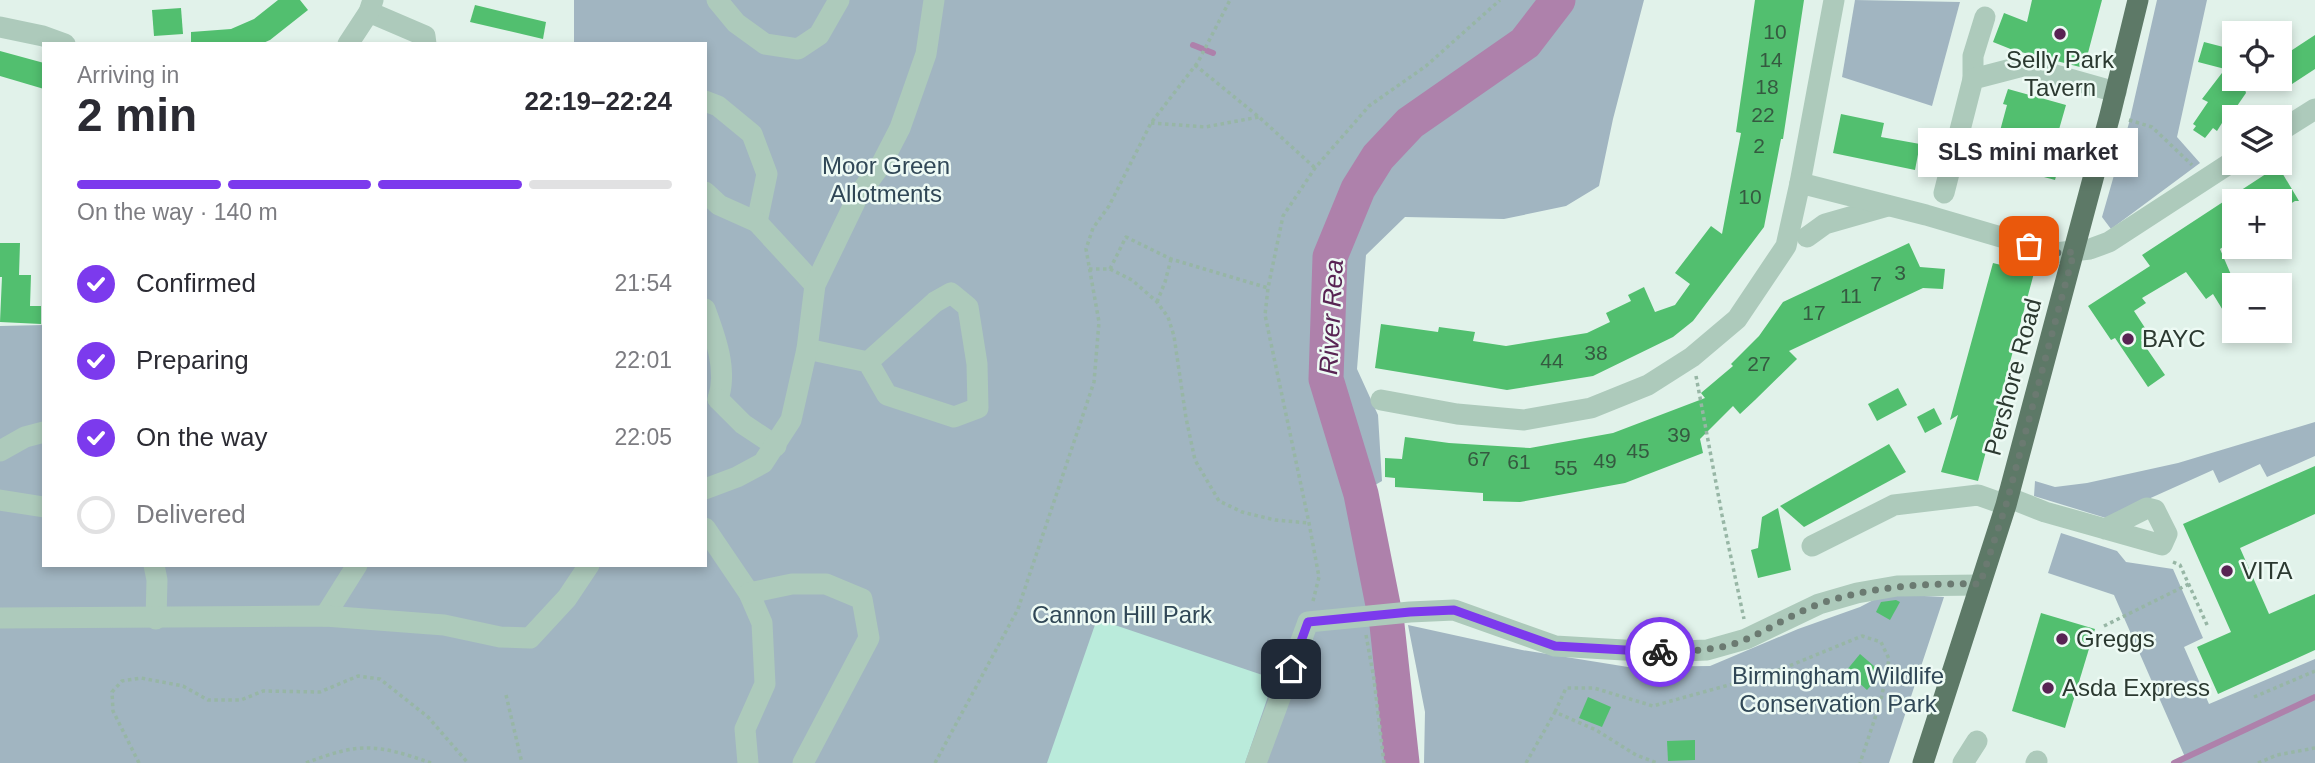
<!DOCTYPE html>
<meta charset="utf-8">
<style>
body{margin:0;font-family:Helvetica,sans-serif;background:#f2f2f3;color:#2b2b33;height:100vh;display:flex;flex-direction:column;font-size:26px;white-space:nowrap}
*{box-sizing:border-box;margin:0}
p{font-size:23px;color:#7c7c81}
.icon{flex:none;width:38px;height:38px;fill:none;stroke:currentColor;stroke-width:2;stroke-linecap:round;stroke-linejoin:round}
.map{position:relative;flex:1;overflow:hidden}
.panel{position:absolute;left:42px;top:42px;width:665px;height:525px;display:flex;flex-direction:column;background:#fff;border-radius:0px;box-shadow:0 4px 10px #0003}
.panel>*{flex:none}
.buttons{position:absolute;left:2222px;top:21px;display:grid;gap:14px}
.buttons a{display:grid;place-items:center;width:70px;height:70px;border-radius:0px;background:#fff;box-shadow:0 4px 10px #0003;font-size:35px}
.pin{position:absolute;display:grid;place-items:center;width:60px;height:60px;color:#fff;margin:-30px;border-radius:14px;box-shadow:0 4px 10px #0006}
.courier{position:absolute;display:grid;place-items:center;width:70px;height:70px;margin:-35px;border:5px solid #7c3aed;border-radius:50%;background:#fff;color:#222;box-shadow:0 2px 9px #0007}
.bubble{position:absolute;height:49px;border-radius:0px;background:#fff;box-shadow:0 4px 10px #0003;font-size:23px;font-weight:700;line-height:49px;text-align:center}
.headline em{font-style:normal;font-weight:700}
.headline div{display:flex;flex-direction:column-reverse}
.headline{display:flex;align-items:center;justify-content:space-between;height:119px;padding:0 35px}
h1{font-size:46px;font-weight:700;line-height:52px}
.bar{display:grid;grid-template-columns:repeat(4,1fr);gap:10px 7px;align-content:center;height:84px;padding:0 35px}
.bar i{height:9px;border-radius:5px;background:#e1e1e2}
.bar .on{background:#7c3aed}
.bar p{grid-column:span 4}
ol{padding:0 35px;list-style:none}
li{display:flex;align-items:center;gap:21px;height:77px}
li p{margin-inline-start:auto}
li .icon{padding:7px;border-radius:50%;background:#7c3aed;color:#fff;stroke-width:4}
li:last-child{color:#7c7c81}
li i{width:38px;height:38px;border:4px solid #e1e1e2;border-radius:50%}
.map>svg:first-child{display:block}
.green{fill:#a1b5c1}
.sand{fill:#baebdb}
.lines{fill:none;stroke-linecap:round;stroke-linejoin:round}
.stream{stroke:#ae81ab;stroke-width:6}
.river{stroke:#ae81ab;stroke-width:35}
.building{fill:#52bf6f}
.path{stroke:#97b6a5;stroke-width:3.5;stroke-dasharray:3.5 3.5;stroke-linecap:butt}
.minor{stroke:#adcabb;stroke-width:21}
.major{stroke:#5d7967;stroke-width:21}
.done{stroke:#6b7a71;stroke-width:7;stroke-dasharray:0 12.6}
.route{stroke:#7c3aed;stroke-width:9}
.poi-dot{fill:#582353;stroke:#edfaf4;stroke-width:2.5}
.labels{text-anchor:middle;stroke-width:5;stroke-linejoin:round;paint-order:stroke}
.number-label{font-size:21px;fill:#355a40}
.poi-label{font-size:24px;fill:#2b3930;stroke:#edfaf4;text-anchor:start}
.park-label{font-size:24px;fill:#304756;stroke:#edfaf4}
.street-label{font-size:24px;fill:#2b3930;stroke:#edfaf4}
.water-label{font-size:26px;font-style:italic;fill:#582353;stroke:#edfaf4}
</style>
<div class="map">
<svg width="2315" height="763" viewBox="0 0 2315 763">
<rect width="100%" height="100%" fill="#e1f2ea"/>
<g class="green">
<polygon points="574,0 1644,0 1613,119 1599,186 1566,206 1504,219 1405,217 1366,255 1357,369 1378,415 1382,481 1351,499 1394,721 1390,763 0,763 0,326 44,325 44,565 705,565 705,44 574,44"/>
<polygon points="1855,0 1960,2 1932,106 1842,77"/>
<polygon points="2157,0 2207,0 2177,137 2200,163 2111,229 2102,217 2129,123"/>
<polygon points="2315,422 2315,456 2267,477 2260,464 2219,483 2213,470 2106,518 2034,496 2035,481 2055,487 2087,483 2178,463"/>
<polygon points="2061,533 2117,551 2126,562 2173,569 2203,638 2184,647 2209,704 2315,659 2315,763 2174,763 2185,757 2114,595 2048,573"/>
<polygon points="1885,594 1944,597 1889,763 1424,763 1425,712 1408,625 1522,650 1628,667 1710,666 1798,629 1860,607"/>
</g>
<polygon class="sand" points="1097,619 1274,679 1245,763 1047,763"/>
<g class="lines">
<g class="stream">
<polyline points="1193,45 1213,53"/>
<polyline points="2174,763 2315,697"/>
</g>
<polyline class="river" points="1402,763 1387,625 1361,494 1326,379 1330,257 1358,189 1378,157 1410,123 1525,43 1558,0"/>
</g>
<g class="building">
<polygon points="278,0 300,0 308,10 270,40 261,44 191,44 191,32 231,29 254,19"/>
<polygon points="1755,0 1804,0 1783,139 1781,139 1764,227 1693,321 1673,337 1593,376 1507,390 1375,368 1381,324 1438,332 1439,327 1475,332 1473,341 1506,346 1587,333 1610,322 1606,313 1631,301 1628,295 1644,287 1655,312 1675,305 1690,284 1675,273 1711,226 1722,234 1741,133 1736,132"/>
<polygon points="2032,0 2102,0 2084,68 2013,50 1993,42 2004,13 2027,22"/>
<polygon points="475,5 546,22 543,39 470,22"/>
<polygon points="181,8 183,34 154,36 152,10"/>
<polygon points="2315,35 2315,69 2289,86 2280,72 2280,58"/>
<polygon points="2204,42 2235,50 2235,79 2242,79 2246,93 2235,109 2235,132 2222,123 2217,131 2213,128 2205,138 2193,130 2196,126 2193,124 2208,102 2202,99 2225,69 2198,62"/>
<polygon points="0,51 44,63 44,89 0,76"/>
<polygon points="2008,89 2066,105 2056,140 2065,143 2055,180 1980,160 1986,139 1997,142 2007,105 2003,104"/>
<polygon points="1841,114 1884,123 1881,137 1920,144 1915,170 1833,153"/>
<polygon points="2278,166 2299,201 2295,201 2280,210 2280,201 2235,201 2235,239 2220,249 2235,284 2235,330 2213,294 2206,299 2186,272 2142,298 2146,303 2134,311 2149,334 2141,340 2165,375 2148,387 2115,338 2111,340 2088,306 2150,266 2142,255"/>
<polygon points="0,243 20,243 19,275 31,275 30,306 41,306 41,324 0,322 2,277 0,277"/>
<polygon points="1909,243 1920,267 1945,269 1943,289 1923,288 1789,351 1797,359 1755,400 1740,414 1733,406 1700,439 1703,453 1625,483 1520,502 1483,501 1483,493 1395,487 1395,478 1385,477 1385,458 1402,459 1405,437 1449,443 1530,448 1613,433 1705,398 1701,393 1733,366 1731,364 1759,336 1783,302"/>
<polygon points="1993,263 2034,273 1978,481 1941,472 1958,415 1950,420"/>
<polygon points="1898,388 1907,405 1877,421 1868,404"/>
<polygon points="1934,408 1942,424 1925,433 1917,417"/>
<polygon points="1889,444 1906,472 1804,527 1780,506"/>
<polygon points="2315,466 2315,514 2240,548 2269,614 2315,594 2315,650 2218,694 2197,647 2231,632 2183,524"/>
<polygon points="1778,508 1791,570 1758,578 1751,550 1758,548 1762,517"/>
<polygon points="1896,600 1900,602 1890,620 1876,612 1881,602"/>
<polygon points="2041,613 2095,629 2065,728 2012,711"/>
<polygon points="1860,654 1882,673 1867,690 1846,671"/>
<polygon points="1588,697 1611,707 1602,727 1579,718"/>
<polygon points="1695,740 1695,760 1668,761 1667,741"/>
</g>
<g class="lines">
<g class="path">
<polyline points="1195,65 1259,117 1315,168"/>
<polyline points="2129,120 2152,127 2192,165"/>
<polyline points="1151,123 1205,127 1259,117"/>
<polyline points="1089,269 1110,269 1132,280 1157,302 1168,317 1174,336 1186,418 1195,460 1219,501 1242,512 1275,520 1309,523"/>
<polyline points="1110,269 1126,237 1171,259 1268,288"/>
<polyline points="1157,302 1165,282 1171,259"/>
<polyline points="1696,376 1722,515 1744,619"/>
<polyline points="2173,562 2180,565 2208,627"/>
<polyline points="1313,601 1319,577 1309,523 1265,315 1268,288 1283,216 1315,168 1369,106 1426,66 1500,0"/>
<polyline points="2104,626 2189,584"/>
<polyline points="1366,635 1374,679 1384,763"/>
<polyline points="506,695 522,763"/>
<polyline points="2254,697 2315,671"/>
<polyline points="1555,712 1566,688 1594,688 1653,706 1772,673 1862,636 1881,642 1889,659 1881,700 1860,763"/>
<polyline points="139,763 113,711 112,692 122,681 141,678 183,686 208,700 241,700 263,691 320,692 358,676 380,679 428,717 468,763"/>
<path d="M 306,763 C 360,742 377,744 431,763"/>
<polyline points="935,763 1018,609 1094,382 1099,322 1086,249 1093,228 1109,206 1151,123 1198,62 1230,0"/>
<polyline points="1526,763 1555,712 1596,730 1636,755 1657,763"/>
<polyline points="2258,763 2277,755 2315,748"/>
</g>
<g class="minor">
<polyline points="717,0 736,23 765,44 798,49 819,35 839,0"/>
<polyline points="369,12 425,36 426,44"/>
<polyline points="0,27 43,36 65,44"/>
<polyline points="348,44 369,12 373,0"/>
<polyline points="1973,79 1973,56 1985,17"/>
<polyline points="705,101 718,106 752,134 767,174 757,222"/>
<polyline points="2280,131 2315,109"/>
<polyline points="1800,183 1834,0"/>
<polyline points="705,192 719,205 757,222 815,285"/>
<polyline points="1944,193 1973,79 2023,66 2116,92"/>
<polyline points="1807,237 1825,224 1888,206"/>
<path d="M 705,309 C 715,336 728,370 718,399"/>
<polyline points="807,349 868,362 887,395 954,417 978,408 977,364 968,307 951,293 935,302 868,362"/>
<polyline points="718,399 743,424 776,446"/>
<polyline points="1381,400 1457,414 1524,420 1591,408 1648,385 1692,357 1737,319 1786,246 1800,183 1926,215 2055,253 2090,249 2109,242 2235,160"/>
<polyline points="0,451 25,437 44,432"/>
<polyline points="705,489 737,477 763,463 791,420 807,349 815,285 858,196 882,163 900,128 926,54 934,0"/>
<polyline points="2007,497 2045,512 2162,545 2167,534 2155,510 2147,508 2105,529"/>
<polyline points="0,500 44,507"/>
<polyline points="705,528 749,593 762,623 765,684 745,729 748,763"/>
<polyline points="1812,546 1894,505 1978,495 2006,505"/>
<polyline points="154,565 157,580 156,619"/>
<polyline points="749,593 792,584 826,584 862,599 869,638 803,763"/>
<polyline points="325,616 357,565"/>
<polyline points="0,618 325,616 444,625 500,637 530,638 567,598 589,565"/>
<polyline points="1256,763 1308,622 1410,612 1454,610 1555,646 1658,652 1707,650 1746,639 1819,604 1857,593 1897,586 1980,585"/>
<polyline points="1963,763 1977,741"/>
<polyline points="2036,763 2037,761"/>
</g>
<polyline class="major" points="1923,763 2006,505 2110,115 2138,0"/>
</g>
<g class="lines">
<path class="done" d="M 1660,652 C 1690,651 1721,651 1749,638 C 1773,627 1796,612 1822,603 C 1874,586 1926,583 1980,584 L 2006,505 L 2074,252 L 2055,253 L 2029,246"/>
<polyline class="route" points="1291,669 1308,622 1410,612 1454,610 1555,646 1660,652"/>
</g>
<g class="poi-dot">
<circle cx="2060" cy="34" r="7"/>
<circle cx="2128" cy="339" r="7"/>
<circle cx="2227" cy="571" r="7"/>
<circle cx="2062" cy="639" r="7"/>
<circle cx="2048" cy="688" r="7"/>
</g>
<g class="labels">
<g class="number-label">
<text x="1775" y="39">10</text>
<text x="1771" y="67">14</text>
<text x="1767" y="94">18</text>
<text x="1763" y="122">22</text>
<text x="1759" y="153">2</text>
<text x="1750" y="204">10</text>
<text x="1900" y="280">3</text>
<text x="1876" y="291">7</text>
<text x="1851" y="303">11</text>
<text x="1814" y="320">17</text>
<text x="1596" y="360">38</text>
<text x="1552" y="368">44</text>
<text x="1759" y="371">27</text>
<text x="1679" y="442">39</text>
<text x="1638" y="458">45</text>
<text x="1479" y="466">67</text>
<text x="1605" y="468">49</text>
<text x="1519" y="469">61</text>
<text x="1566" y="475">55</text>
</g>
<g class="poi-label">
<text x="2060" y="68" text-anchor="middle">Selly Park<tspan x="2060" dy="28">Tavern</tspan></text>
<text x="2142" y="347">BAYC</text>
<text x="2241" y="579">VITA</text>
<text x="2076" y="647">Greggs</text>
<text x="2062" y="696">Asda Express</text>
</g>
<g class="park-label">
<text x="886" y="174">Moor Green<tspan x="886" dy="28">Allotments</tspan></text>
<text x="1122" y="623">Cannon Hill Park</text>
<text x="1838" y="684">Birmingham Wildlife<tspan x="1838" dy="28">Conservation Park</tspan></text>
</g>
<g class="street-label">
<text transform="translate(2013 377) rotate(-75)" y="8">Pershore Road</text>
</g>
<g class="water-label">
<text transform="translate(1331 317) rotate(-87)" y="9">River Rea</text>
</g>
</g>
</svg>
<div class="buttons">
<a><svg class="icon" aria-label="locate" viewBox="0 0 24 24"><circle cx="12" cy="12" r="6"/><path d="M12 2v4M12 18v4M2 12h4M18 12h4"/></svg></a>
<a><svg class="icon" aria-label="layers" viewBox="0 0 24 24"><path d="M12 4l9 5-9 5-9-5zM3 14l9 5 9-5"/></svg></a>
<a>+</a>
<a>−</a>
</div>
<div class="pin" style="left:2029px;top:246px;background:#ea580c"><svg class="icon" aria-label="bag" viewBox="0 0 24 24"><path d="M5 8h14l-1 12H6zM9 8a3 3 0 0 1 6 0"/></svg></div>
<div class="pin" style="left:1291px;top:669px;background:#1f2937"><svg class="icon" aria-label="home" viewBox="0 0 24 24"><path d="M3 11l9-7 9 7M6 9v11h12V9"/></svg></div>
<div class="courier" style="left:1660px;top:652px"><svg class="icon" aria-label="bike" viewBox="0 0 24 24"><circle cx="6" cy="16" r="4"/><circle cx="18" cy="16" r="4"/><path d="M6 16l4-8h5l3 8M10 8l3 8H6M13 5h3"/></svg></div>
<div class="bubble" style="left:1918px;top:128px;width:220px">SLS mini market</div>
<section class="panel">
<div class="headline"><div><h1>2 min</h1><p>Arriving in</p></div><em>22:19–22:24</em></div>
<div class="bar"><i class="on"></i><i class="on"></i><i class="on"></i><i></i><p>On the way · 140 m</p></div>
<ol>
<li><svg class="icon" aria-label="check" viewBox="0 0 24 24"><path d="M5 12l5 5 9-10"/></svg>Confirmed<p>21:54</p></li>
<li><svg class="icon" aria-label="check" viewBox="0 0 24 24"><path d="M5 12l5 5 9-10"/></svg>Preparing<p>22:01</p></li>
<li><svg class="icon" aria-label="check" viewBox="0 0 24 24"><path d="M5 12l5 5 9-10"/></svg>On the way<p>22:05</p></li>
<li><i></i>Delivered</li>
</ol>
</section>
</div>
